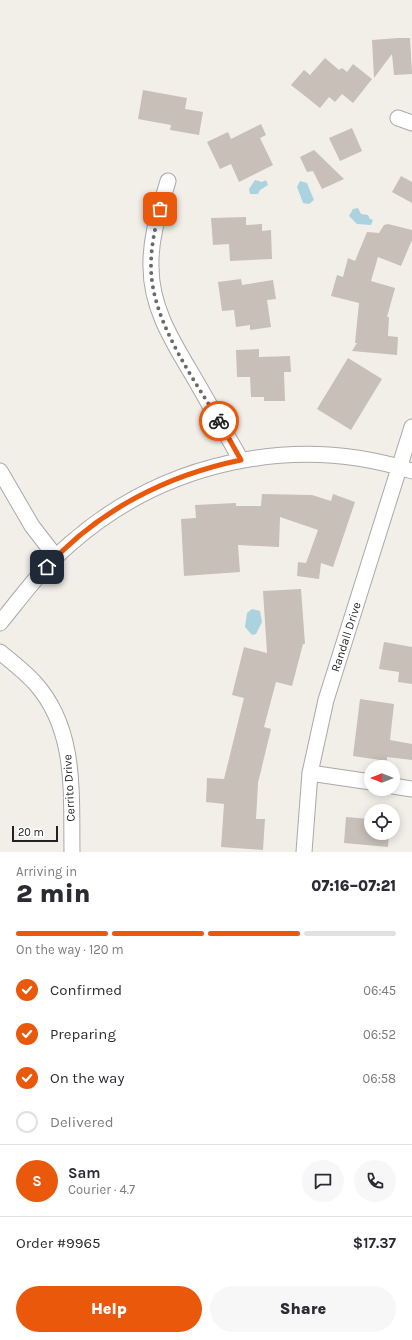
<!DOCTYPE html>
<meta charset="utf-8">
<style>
body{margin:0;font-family:Karla,sans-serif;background:#f7f7f7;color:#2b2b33;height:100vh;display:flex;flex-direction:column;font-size:15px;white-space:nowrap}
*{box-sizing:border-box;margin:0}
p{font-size:13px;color:#7c7c81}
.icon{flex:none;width:22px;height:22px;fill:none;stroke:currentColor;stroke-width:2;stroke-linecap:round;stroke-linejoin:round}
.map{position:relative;height:852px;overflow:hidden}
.details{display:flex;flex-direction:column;background:#fff;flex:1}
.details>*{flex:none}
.needle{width:26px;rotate:270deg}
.buttons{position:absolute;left:364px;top:760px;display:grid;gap:8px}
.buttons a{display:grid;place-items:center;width:36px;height:36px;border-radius:50%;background:#fff;box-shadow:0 2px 10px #0003;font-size:20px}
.scale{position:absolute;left:12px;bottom:10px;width:46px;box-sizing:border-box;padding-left:4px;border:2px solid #222;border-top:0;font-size:11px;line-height:14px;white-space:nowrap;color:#222;-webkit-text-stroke:3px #fff;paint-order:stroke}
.pin{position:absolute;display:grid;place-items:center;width:34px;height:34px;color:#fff;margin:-17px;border-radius:8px;box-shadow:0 2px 6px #0006}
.courier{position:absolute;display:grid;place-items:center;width:40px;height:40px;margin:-20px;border:3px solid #ea580c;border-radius:50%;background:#fff;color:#222;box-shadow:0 1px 5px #0007}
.summary em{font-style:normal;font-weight:800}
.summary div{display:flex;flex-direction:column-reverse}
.summary{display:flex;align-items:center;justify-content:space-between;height:68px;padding:0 16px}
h1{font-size:26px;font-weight:800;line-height:30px}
.bar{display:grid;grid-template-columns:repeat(4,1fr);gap:6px 4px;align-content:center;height:48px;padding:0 16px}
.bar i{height:5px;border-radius:3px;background:#e1e1e2}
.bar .active{background:#ea580c}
.bar p{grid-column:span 4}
.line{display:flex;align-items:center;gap:10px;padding:0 16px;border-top:1px solid #e1e1e2}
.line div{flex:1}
.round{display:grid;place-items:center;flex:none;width:42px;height:42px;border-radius:21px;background:#f7f7f7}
ol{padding:0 16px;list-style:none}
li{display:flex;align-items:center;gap:12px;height:44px}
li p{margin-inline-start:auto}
li .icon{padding:4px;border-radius:50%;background:#ea580c;color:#fff;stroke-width:4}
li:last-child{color:#7c7c81}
li i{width:22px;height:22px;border:2px solid #e1e1e2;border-radius:50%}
.action{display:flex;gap:8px;margin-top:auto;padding:8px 16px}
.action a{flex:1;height:46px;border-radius:24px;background:#ea580c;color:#fff;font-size:16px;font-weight:800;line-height:46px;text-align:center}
.action a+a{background:#f7f7f7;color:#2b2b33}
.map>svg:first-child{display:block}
.water{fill:#aad3df}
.building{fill:#c7bfb8}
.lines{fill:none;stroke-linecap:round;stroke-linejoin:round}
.street-casing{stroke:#a9a9a9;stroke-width:17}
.street{stroke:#fff;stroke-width:15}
.done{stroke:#6b6a68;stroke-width:4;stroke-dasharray:0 7.2}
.route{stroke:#ea580c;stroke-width:5}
.labels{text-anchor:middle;stroke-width:3;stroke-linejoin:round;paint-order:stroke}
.street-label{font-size:12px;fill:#222;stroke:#fff}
</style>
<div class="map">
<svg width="412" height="852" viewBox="0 0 412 852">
<rect width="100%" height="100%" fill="#f2efe9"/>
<g class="water">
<polygon points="255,180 262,182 266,180 268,185 260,190 258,194 250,194 249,189"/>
<polygon points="300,181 307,183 314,200 309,204 303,203 297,187"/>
<polygon points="358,208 361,214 368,215 370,219 373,220 371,225 357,224 349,216 353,209"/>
<polygon points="252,609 260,611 262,622 256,634 252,635 245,627 247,613"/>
</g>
<g class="building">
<polygon points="398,38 410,38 412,74 394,75 392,54 374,78 372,40"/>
<polygon points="325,58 339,70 342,68 347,72 353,64 372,79 353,103 342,94 335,102 329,97 320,108 291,85 304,70 310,75"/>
<polygon points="143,90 187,98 185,109 203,112 199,135 170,130 171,125 138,119"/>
<polygon points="261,124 266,135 260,138 273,165 239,182 231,164 220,169 207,142 228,132 231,139"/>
<polygon points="352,128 362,151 340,161 329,138"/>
<polygon points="314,150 344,179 322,189 313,171 307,172 300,157"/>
<polygon points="401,176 412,182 412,203 392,192"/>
<polygon points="246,217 246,225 262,224 262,231 271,230 272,259 230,261 229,244 213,245 211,218"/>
<polygon points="388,224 412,230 412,240 401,266 378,257 371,281 395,288 387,317 389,317 388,336 398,337 397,355 352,351 357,343 355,343 359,303 331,296 337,275 343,277 348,258 355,261 367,232 379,233 384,225"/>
<polygon points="241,279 242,285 273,280 276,299 267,300 271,327 250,330 250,325 236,327 234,310 222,311 218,282"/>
<polygon points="259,349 259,357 290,356 291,372 284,372 285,401 264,401 264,397 251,397 250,377 237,377 236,350"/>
<polygon points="348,358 382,379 351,430 317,409"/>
<polygon points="262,494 312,495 331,501 333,494 355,502 333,567 321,563 319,579 297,576 298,562 306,563 318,530 280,517 279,547 238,545 240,572 184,576 181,519 196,518 195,505 236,503 236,506 261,506"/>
<polygon points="301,589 305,644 303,644 292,686 276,682 264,727 271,729 258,783 256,819 265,819 263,850 221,847 224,804 206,802 207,778 224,779 244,698 232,695 244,647 267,653 263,591"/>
<polygon points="384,642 412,647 412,684 398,682 399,672 379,669"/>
<polygon points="360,699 394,704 390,740 412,744 412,760 387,757 387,761 353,756"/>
<polygon points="346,817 370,819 371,833 389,833 388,847 344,843"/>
</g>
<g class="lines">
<defs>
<g id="street">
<polyline points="398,118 412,123"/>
<path d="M 168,181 C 160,209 150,237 151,267 C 151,310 175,345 196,381 C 211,407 226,434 241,460"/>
<polyline points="0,471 32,526 56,557"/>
<path d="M 0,623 C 22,596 43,567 70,544 C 163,462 293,433 412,471"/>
<path d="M 0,652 C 12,662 24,671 35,683 C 77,730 71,793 72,852"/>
<polyline points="310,773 371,782"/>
<polyline points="393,786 412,789"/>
<polyline points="304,852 310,773 326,700 412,427"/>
</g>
</defs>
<use href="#street" class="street-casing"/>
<use href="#street" class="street"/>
</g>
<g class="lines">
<path class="done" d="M 160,209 C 155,228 151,246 151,266 C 151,320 192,376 219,421"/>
<path class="route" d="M 47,567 C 98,510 168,475 241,460 L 219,421"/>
</g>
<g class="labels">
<g class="street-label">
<text transform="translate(346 637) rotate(-72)" y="4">Randall Drive</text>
<text transform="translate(69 788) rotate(-93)" y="4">Cerrito Drive</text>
</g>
</g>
</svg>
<div class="buttons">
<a><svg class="needle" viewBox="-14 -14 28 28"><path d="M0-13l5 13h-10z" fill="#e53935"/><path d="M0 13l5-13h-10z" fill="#7c7c81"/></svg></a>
<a><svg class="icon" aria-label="locate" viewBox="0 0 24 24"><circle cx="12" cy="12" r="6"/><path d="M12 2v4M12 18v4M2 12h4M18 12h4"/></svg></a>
</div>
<div class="scale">20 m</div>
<div class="pin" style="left:160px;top:209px;background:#ea580c"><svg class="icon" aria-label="bag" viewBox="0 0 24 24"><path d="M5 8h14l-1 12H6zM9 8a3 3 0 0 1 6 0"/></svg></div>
<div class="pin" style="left:47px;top:567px;background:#1f2937"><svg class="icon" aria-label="home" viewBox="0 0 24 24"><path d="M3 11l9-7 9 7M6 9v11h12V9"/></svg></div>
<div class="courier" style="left:219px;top:421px"><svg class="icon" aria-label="bike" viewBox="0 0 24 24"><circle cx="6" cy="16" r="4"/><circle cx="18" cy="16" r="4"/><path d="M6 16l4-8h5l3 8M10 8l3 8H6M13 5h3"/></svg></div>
</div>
<section class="details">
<div class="summary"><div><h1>2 min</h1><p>Arriving in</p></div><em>07:16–07:21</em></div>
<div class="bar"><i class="active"></i><i class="active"></i><i class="active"></i><i></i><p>On the way · 120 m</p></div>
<ol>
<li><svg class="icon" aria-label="check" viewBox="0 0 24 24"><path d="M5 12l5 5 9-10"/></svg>Confirmed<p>06:45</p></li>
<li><svg class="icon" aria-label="check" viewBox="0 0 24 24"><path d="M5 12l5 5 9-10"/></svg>Preparing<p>06:52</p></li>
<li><svg class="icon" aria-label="check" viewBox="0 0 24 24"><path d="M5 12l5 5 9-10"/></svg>On the way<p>06:58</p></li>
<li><i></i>Delivered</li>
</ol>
<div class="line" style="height:72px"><b class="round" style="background:#ea580c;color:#fff">S</b><div><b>Sam</b><p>Courier · 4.7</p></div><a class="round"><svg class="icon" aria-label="chat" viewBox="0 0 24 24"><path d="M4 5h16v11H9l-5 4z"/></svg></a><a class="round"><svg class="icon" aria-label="phone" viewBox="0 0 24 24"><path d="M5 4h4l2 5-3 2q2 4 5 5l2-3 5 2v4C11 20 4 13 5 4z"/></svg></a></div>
<div class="line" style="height:52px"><div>Order #9965</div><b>$17.37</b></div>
<div class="action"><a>Help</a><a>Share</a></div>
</section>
